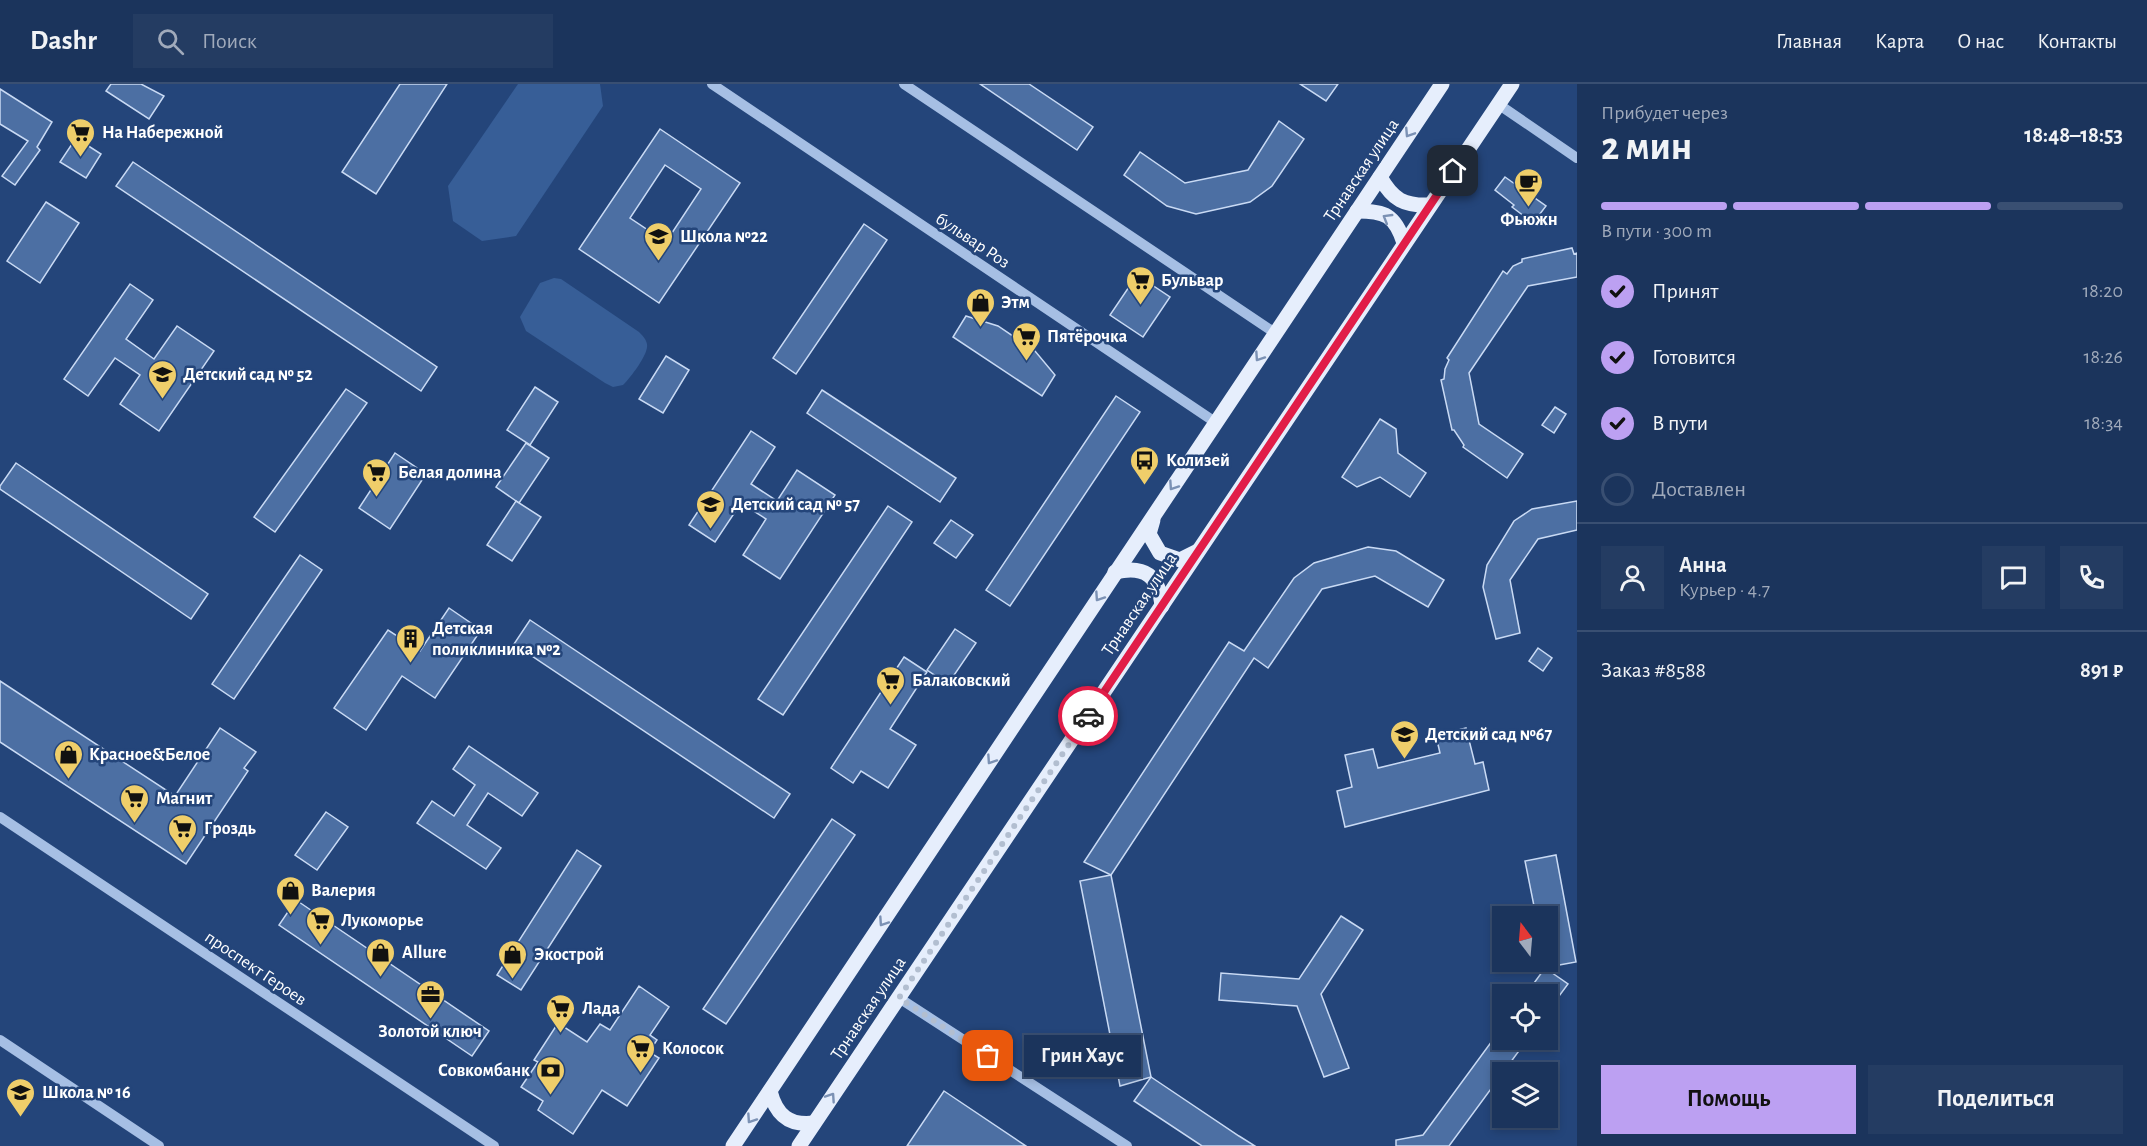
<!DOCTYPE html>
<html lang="ru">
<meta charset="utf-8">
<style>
body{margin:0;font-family:"Alegreya Sans",sans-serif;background:#243c62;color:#f1f3f6;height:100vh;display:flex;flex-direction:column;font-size:22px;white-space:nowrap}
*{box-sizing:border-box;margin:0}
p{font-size:20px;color:#a0aabb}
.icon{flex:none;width:33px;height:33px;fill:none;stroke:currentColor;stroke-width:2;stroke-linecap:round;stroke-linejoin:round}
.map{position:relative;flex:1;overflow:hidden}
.drawer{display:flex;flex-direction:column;background:#1b345c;width:570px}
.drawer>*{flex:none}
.needle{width:39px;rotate:344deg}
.fabs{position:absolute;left:1492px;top:822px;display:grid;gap:12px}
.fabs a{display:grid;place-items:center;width:66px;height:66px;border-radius:0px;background:#1b345c;box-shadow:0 3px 9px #0003,0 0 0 2px #394f72;font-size:30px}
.pin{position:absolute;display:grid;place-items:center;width:51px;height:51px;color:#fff;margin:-26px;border-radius:12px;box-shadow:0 3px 9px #0006}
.courier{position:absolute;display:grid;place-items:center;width:60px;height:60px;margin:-30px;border:4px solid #e11d48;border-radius:50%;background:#fff;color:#222;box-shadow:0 2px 8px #0007}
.bubble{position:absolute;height:42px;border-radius:0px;background:#1b345c;box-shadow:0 3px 9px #0003,0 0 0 2px #394f72;font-size:20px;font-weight:600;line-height:42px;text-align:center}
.head em{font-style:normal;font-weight:600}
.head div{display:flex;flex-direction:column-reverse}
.head{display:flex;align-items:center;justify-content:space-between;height:102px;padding:0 24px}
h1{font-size:39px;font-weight:600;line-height:45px}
.bar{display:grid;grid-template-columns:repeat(4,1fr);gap:9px 6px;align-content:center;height:72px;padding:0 24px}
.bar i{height:8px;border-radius:4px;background:#394f72}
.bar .current{background:#bca0f2}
.bar p{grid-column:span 4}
.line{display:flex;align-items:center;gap:15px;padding:0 24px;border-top:2px solid #394f72}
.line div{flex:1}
.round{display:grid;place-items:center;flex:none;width:63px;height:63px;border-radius:0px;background:#243c62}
ol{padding:0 24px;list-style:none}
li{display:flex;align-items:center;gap:18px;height:66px}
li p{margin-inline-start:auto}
li .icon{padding:6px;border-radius:50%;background:#bca0f2;color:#111;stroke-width:4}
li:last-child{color:#a0aabb}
li i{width:33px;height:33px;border:3px solid #394f72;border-radius:50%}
.cta{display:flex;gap:12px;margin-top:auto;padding:12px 24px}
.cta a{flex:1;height:69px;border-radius:0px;background:#bca0f2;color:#111;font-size:24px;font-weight:600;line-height:69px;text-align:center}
.cta a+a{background:#243c62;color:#f1f3f6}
header{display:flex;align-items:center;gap:36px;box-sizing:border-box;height:84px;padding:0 30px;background:#1b345c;border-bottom:2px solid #394f72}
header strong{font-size:28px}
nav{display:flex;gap:33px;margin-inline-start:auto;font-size:21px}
.search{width:420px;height:54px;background:#243c62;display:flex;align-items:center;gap:15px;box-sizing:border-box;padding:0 21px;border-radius:0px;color:#a0aabb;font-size:22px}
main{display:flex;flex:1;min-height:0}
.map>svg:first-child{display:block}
.green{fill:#375e97}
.building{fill:#4c6fa3;stroke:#c9daf4;stroke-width:1.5;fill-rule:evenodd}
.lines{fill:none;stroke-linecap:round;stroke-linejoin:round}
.minor{stroke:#a6bfe4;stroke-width:10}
.major{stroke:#e6eefc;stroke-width:15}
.oneway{stroke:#7b91b4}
.done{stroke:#b2bed0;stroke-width:6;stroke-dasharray:0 10.8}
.route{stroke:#e11d48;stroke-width:8}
.labels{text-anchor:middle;stroke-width:5;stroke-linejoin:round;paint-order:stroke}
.poi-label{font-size:18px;font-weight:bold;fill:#fff;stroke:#24457a;text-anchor:start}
.street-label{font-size:18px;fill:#fff;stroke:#24457a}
</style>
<header>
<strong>Dashr</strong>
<div class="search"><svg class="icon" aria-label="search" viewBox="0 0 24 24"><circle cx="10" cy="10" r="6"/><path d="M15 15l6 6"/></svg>Поиск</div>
<nav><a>Главная</a><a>Карта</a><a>О нас</a><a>Контакты</a></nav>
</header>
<main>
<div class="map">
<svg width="1577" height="1062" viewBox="0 0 1577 1062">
<rect width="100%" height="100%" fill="#24457a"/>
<g class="green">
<polygon points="518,0 600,0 603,22 516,152 482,157 453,137 448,102"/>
<path d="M 554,194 L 561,195 L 639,248 C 642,251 646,255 647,260 C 649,270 630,294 623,301 L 613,303 L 605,299 L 526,247 L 520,233 L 540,199 Z"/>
</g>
<g class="building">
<polygon points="111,0 141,0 164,12 149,35 106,7"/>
<polygon points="400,0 447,0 376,110 342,88"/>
<polygon points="980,0 1029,0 1093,43 1077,66"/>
<polygon points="1300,0 1338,0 1326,17"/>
<polygon points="0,5 52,38 37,63 40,66 15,101 2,92 28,57 0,40"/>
<polygon points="1279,37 1304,55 1272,102 1250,118 1196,130 1167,122 1124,91 1140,68 1185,99 1248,86"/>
<path d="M 660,45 L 740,99 L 659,219 L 579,165 ZM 665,81 L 701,105 L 666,158 L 630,134 Z"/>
<polygon points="76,54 101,70 86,94 60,78"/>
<polygon points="133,78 437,283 421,307 116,102"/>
<polygon points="1505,93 1546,122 1533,139 1512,123 1514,121 1495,106"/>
<polygon points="46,118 79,139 40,199 7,177"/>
<polygon points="864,140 887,156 796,290 773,274"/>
<polygon points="1572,164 1574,170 1577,169 1577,193 1528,202 1469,289 1479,340 1523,370 1507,394 1463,363 1464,361 1454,346 1452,346 1441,296 1444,295 1445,285 1449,276 1447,274 1503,187 1507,190 1513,182 1522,178 1522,175"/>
<polygon points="1137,191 1170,213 1143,253 1110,231"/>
<polygon points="130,200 153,216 126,255 154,275 177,242 214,267 159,347 120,320 140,291 115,274 88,312 64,295"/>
<polygon points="966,232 998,242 1035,267 1055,291 1042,312 953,253"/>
<polygon points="666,272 689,286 663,329 639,315"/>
<polygon points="535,303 558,318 530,361 507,346"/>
<polygon points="346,305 367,319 275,448 254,433"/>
<polygon points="822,306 956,394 940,418 807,329"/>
<polygon points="1116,312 1140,328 1010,522 986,506"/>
<polygon points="1555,323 1566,330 1554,349 1542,341"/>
<polygon points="1380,335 1396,345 1398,369 1426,389 1410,413 1380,393 1357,403 1342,393"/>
<polygon points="751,347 775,363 751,400 777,417 797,386 835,411 780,495 743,471 766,435 741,419 715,458 689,441"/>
<polygon points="526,359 549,374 519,419 496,403"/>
<polygon points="395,369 426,390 390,445 359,424"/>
<polygon points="16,379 208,510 191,535 0,405 0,402"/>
<polygon points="516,417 541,433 512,477 487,461"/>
<polygon points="1577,417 1577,446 1538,455 1510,496 1520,549 1496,555 1483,503 1487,481 1514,437 1532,425"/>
<polygon points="888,422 912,438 783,631 758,615"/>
<polygon points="951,436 973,451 956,474 934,459"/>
<polygon points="1368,463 1396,467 1444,496 1428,523 1375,492 1322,505 1268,584 1254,574 1111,791 1084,778 1229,558 1244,567 1294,494 1314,479"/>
<polygon points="300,471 322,486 234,615 212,600"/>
<polygon points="449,524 481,546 435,614 402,592 366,646 334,624 388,546 420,567"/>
<polygon points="530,536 790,710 774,734 514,560"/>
<polygon points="955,545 976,559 948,600 927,586"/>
<polygon points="1538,564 1552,574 1543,587 1529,577"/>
<polygon points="904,573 927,588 890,645 916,661 888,704 861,687 853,699 831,684"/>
<polygon points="0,597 175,712 220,644 256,668 244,684 248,687 186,780 0,658"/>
<polygon points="1466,644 1475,680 1483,678 1489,706 1345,743 1337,707 1352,703 1345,671 1373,665 1378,684 1440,669 1436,652"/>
<polygon points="469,662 538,709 522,732 488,709 467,741 501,764 486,785 417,739 432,717 454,732 475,701 453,685"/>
<polygon points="326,728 348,743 317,786 295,771"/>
<polygon points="832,735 855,751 726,940 703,925"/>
<polygon points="577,766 601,782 521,906 497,891"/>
<polygon points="1556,771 1576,878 1548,883 1548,832 1536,832 1525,777"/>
<polygon points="1111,791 1151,993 1120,1002 1080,797"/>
<polygon points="296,816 489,947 472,972 279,841"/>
<polygon points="1341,832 1363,846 1321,910 1349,984 1324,993 1297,922 1219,916 1221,889 1299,895"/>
<polygon points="1545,884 1568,900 1548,927 1548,910 1526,910"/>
<polygon points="639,902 669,923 650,951 657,956 649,968 659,974 627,1022 602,1006 573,1050 538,1026 543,1017 521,1003 538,978 534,976 558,939 587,958 600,940 610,946"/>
<polygon points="1503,942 1503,956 1527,956 1449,1062 1396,1062 1396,1056 1423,1051"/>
<polygon points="1151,993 1239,1052 1255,1062 1202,1062 1134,1017"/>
<polygon points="944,1007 1026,1062 907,1062"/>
</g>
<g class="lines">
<g class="minor">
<polyline points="712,0 1215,338"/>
<polyline points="904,0 1275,249"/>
<polyline points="1498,20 1577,74"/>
<polyline points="0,733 494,1062"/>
<polyline points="899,914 1127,1062"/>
<polyline points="0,956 159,1062"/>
</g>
<g class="major">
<path d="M 1380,93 C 1393,116 1404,122 1430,121"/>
<path d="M 1357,127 C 1385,127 1395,131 1404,159"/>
<polyline points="1153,436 1149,450 1160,469 1180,476 1198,467"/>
<path d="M 1115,488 C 1145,481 1159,492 1162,522"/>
<path d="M 770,1007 C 776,1031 789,1042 814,1039"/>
<polyline points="733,1062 1442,0"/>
<polyline points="799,1062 1512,0"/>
</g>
</g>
<defs><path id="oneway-chevron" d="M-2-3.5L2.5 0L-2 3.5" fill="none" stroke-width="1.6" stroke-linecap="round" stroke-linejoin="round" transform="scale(1.5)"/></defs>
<g class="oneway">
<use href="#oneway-chevron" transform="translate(1409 49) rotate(123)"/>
<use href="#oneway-chevron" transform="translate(1387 134) rotate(-149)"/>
<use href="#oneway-chevron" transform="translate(1259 273) rotate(124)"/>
<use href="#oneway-chevron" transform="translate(1173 402) rotate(124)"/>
<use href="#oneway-chevron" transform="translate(1099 513) rotate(124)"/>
<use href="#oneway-chevron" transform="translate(991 676) rotate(124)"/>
<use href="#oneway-chevron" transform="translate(883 838) rotate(124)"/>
<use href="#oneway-chevron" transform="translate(831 1013) rotate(-56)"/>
<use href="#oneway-chevron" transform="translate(751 1035) rotate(124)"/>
</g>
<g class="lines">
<polyline class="done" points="988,972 899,914 1088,632"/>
<polyline class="route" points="1088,632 1453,87"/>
</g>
<defs>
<symbol id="supermarket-pin" viewBox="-11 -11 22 30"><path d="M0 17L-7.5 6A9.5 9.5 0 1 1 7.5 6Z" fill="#efce6a" stroke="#24457a"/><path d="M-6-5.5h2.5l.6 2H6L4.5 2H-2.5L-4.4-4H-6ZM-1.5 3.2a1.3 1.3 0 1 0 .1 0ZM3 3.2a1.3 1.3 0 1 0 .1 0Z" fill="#111"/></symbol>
<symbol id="cafe-pin" viewBox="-11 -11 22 30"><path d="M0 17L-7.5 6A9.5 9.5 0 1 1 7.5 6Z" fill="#efce6a" stroke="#24457a"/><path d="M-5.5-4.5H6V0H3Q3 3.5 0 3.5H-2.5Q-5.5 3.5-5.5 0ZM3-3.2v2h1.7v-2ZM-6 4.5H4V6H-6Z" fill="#111"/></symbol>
<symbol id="school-pin" viewBox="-11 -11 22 30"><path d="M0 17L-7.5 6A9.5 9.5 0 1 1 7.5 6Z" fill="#efce6a" stroke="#24457a"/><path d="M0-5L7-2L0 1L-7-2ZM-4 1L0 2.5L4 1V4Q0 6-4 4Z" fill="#111"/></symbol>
<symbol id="shop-pin" viewBox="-11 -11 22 30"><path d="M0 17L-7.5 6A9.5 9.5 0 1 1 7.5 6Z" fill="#efce6a" stroke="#24457a"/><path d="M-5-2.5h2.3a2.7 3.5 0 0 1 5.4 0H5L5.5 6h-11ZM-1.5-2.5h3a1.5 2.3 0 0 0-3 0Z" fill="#111"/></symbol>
<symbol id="bus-pin" viewBox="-11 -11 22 30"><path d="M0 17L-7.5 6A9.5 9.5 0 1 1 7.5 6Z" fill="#efce6a" stroke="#24457a"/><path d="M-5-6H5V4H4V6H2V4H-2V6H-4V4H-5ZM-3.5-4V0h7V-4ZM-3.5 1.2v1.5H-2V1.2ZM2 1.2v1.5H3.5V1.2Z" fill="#111"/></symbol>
<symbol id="building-pin" viewBox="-11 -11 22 30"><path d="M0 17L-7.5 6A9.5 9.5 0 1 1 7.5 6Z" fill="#efce6a" stroke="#24457a"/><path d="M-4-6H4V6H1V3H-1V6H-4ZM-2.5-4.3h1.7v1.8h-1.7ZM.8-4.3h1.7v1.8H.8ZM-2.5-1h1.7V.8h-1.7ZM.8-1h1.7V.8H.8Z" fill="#111"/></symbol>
<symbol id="office-pin" viewBox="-11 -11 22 30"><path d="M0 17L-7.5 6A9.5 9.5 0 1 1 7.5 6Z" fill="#efce6a" stroke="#24457a"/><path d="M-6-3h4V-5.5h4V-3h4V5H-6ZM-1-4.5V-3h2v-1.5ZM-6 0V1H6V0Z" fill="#111"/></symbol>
<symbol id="bank-pin" viewBox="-11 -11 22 30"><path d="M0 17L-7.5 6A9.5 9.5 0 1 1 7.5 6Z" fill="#efce6a" stroke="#24457a"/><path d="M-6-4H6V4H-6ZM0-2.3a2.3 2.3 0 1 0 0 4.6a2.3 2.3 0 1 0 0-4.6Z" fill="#111"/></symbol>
</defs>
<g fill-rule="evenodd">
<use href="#supermarket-pin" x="64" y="32" width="33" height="45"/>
<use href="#cafe-pin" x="1512" y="82" width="33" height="45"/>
<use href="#school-pin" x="642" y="136" width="33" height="45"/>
<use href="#supermarket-pin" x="1124" y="180" width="33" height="45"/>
<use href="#shop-pin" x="964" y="202" width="33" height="45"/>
<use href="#supermarket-pin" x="1010" y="236" width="33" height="45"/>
<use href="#school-pin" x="146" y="274" width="33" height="45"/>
<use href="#bus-pin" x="1128" y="360" width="33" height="45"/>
<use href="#supermarket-pin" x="360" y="372" width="33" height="45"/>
<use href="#school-pin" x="694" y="404" width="33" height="45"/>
<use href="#building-pin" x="394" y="538" width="33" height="45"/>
<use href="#supermarket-pin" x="874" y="580" width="33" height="45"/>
<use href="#school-pin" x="1388" y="634" width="33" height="45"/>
<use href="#shop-pin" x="52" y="654" width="33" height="45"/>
<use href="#supermarket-pin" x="118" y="698" width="33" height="45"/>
<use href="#supermarket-pin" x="166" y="728" width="33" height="45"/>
<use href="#shop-pin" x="274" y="790" width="33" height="45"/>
<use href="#supermarket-pin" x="304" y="820" width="33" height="45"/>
<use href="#shop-pin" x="364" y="852" width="33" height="45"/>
<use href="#shop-pin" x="496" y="854" width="33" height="45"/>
<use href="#office-pin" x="414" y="894" width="33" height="45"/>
<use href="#supermarket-pin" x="544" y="908" width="33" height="45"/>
<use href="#supermarket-pin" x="624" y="948" width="33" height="45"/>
<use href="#bank-pin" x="534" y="970" width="33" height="45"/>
<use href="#school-pin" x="4" y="992" width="33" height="45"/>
</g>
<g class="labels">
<g class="poi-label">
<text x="102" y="54">На Набережной</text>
<text x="1529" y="141" text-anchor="middle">Фьюжн</text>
<text x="680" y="158">Школа №22</text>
<text x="1161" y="202">Бульвар</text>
<text x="1001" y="224">Этм</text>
<text x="1047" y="258">Пятёрочка</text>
<text x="183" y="296">Детский сад № 52</text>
<text x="1166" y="382">Колизей</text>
<text x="398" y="394">Белая долина</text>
<text x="731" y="426">Детский сад № 57</text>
<text x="432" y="550">Детская<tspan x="432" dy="21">поликлиника №2</tspan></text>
<text x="912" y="602">Балаковский</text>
<text x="1425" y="656">Детский сад №67</text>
<text x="89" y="676">Красное&amp;Белое</text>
<text x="156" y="720">Магнит</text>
<text x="204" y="750">Гроздь</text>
<text x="311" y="812">Валерия</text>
<text x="341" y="842">Лукоморье</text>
<text x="402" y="874">Allure</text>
<text x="534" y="876">Экострой</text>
<text x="582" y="930">Лада</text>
<text x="430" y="953" text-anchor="middle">Золотой ключ</text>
<text x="662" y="970">Колосок</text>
<text x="530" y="992" text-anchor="end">Совкомбанк</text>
<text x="42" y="1014">Школа № 16</text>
</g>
<g class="street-label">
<text transform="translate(1361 86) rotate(-56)" y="6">Трнавская улица</text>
<text transform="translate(973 156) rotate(34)" y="6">бульвар Роз</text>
<text transform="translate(1139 520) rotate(-56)" y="6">Трнавская улица</text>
<text transform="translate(256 884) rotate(34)" y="6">проспект Героев</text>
<text transform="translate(868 924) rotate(-56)" y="6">Трнавская улица</text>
</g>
</g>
</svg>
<div class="fabs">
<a><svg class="needle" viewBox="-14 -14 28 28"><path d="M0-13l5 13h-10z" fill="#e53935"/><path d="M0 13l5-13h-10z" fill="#a0aabb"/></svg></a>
<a><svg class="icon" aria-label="locate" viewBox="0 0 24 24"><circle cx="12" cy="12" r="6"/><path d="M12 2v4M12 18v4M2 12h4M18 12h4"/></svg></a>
<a><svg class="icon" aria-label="layers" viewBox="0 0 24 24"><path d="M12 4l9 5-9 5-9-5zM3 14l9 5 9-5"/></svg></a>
</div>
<div class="pin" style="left:988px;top:972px;background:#ea580c"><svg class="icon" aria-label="bag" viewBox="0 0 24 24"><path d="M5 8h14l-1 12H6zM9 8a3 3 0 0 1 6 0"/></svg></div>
<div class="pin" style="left:1453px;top:87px;background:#1f2937"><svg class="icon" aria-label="home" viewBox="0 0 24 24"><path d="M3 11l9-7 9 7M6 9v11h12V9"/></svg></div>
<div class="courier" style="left:1088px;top:632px"><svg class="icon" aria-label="car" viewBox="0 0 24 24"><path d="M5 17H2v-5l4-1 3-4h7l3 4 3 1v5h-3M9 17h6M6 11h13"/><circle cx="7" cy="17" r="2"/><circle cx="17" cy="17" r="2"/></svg></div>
<div class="bubble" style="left:1024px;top:951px;width:117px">Грин Хаус</div>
</div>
<section class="drawer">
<div class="head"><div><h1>2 мин</h1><p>Прибудет через</p></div><em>18:48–18:53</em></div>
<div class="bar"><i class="current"></i><i class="current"></i><i class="current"></i><i></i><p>В пути · 300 m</p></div>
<ol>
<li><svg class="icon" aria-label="check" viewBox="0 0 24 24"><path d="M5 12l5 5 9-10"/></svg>Принят<p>18:20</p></li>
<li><svg class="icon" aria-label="check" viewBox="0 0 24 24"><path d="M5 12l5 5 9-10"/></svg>Готовится<p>18:26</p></li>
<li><svg class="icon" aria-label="check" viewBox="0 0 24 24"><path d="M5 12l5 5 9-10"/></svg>В пути<p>18:34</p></li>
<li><i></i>Доставлен</li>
</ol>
<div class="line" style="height:108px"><a class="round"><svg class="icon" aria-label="person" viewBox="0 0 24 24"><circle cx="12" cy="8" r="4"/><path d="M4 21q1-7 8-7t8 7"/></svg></a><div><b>Анна</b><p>Курьер · 4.7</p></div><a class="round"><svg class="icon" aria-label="chat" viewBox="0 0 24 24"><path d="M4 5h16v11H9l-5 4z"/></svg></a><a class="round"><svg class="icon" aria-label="phone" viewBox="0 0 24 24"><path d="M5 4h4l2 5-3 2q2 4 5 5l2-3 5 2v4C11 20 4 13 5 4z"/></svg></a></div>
<div class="line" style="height:78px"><div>Заказ #8588</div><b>891 ₽</b></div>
<div class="cta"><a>Помощь</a><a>Поделиться</a></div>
</section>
</main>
